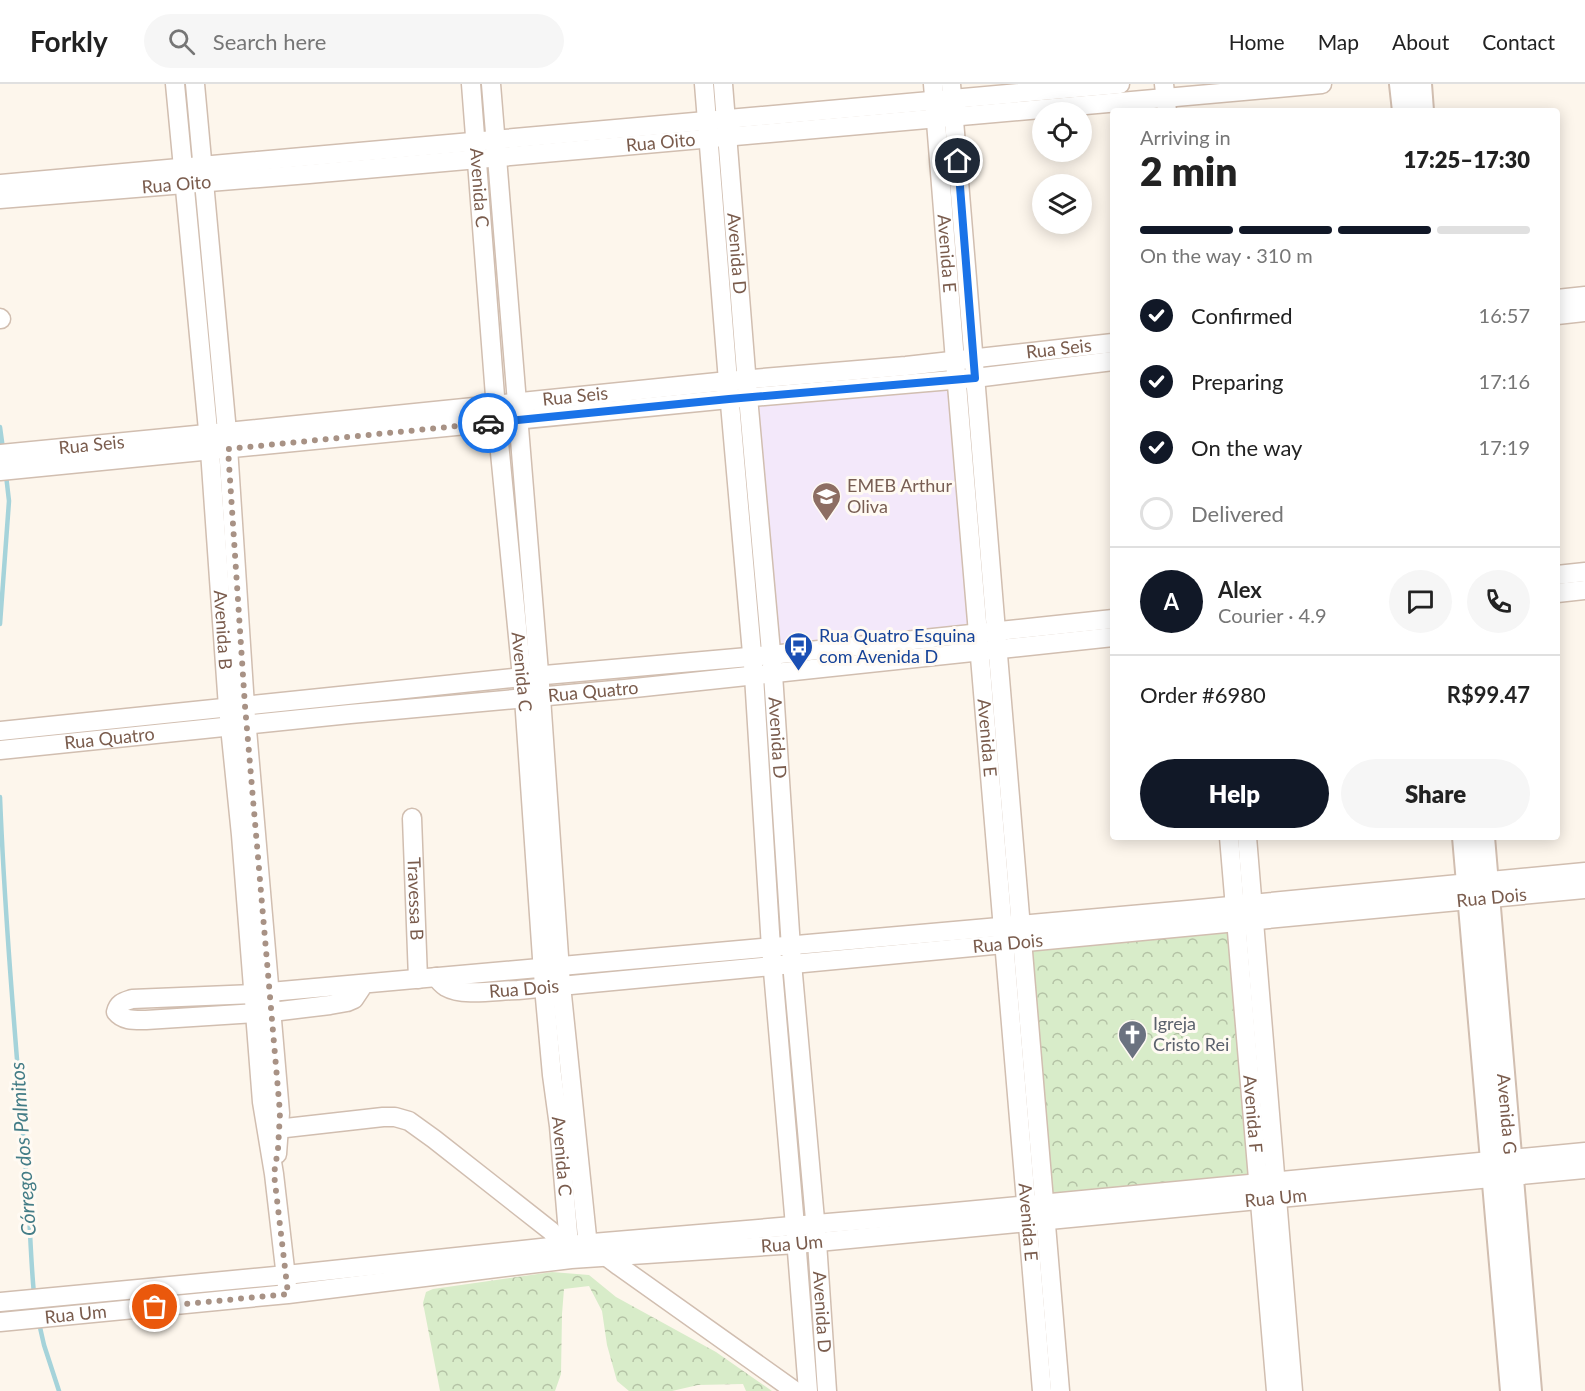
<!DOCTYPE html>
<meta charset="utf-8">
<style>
body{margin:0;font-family:Lato,sans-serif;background:#f6f6f6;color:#222;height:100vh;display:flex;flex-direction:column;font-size:22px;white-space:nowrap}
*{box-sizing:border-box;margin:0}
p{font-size:20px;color:#767676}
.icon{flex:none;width:33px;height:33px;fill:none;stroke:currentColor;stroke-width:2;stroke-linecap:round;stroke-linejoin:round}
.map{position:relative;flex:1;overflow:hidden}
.panel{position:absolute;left:1110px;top:24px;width:450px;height:732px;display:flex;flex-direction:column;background:#fff;border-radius:6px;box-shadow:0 3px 15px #0003}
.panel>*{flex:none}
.controls{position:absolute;left:1032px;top:18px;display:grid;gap:12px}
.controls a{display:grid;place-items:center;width:60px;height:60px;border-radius:50%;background:#fff;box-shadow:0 3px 15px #0003;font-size:30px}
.pin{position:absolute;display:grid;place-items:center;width:51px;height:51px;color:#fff;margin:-26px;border:3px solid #fff;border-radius:50%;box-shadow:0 2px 6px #0007}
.courier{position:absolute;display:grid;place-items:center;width:60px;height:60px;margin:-30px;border:4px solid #1a73e8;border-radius:50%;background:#fff;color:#222;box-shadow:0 2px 8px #0007}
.head em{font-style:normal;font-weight:800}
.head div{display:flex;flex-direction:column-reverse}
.head{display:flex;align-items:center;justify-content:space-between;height:102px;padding:0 30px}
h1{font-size:39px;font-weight:800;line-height:45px}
.bar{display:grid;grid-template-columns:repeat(4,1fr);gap:9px 6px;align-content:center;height:72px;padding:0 30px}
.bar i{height:8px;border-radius:4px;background:#e0e0e0}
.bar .active{background:#111827}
.bar p{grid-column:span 4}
.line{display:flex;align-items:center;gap:15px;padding:0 30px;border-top:2px solid #e0e0e0}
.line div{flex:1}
.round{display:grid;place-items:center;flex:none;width:63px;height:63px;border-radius:32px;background:#f6f6f6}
ol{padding:0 30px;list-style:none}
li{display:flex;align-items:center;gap:18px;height:66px}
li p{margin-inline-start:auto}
li .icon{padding:6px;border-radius:50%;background:#111827;color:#fff;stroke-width:4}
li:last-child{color:#767676}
li i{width:33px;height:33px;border:3px solid #e0e0e0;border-radius:50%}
.primary-button{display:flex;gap:12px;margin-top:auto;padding:12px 30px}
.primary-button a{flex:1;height:69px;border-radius:36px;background:#111827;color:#fff;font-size:24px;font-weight:800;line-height:69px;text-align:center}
.primary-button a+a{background:#f6f6f6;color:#222}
header{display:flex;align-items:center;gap:36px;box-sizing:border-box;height:84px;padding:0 30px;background:#fff;border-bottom:2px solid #e0e0e0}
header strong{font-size:28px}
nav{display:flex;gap:33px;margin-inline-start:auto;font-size:21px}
.search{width:420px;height:54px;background:#f6f6f6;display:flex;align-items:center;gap:15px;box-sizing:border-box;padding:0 21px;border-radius:33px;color:#767676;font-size:22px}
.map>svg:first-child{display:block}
.education{fill:#f3e8fa}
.forest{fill:url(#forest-crowns)}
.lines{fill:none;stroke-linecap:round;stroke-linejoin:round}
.stream{stroke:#a5d3da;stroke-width:4.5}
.minor-casing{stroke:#d1beb0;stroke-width:21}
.tertiary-casing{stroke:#d1beb0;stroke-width:26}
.minor{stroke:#fff;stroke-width:18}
.tertiary{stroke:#fff;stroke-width:22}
.done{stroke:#a89285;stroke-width:6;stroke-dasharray:0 10.8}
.route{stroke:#1a73e8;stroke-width:8}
.labels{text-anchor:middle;stroke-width:6;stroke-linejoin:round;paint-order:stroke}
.street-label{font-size:18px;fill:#7a5c4d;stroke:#fffaf3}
.education-label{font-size:18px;fill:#785e54;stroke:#fffaf3;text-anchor:start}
.transit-label{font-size:18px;fill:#164399;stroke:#fffaf3;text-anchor:start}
.worship-label{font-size:18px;fill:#5b616d;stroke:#fffaf3;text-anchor:start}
.water-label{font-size:20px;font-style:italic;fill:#437c86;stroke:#fffaf3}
</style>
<header>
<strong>Forkly</strong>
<div class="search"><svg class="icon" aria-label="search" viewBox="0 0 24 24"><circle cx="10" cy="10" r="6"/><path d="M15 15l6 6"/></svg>Search here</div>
<nav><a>Home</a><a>Map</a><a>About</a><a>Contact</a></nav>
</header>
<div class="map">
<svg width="1585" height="1307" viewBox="0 0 1585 1307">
<defs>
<pattern id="forest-crowns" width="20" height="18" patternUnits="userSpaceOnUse" patternTransform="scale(1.5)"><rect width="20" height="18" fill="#d8ecc9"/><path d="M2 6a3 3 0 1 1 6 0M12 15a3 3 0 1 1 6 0" fill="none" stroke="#b4c2a5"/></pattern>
</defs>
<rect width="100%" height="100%" fill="#fdf6ec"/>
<polygon class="education" points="953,300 975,547 772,568 755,319"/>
<g class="forest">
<polygon points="1236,837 1257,1099 1044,1119 1023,857"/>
<polygon points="552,1188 589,1191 616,1213 716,1268 772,1307 746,1307 743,1300 698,1301 672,1307 629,1307 617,1297 607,1261 602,1227 589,1202 564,1205 562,1230 561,1290 555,1307 440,1307 423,1219 426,1208 433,1205"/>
</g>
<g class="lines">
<g class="stream">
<polyline points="0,343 3,365"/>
<polyline points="0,540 9,417 6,391"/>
<path d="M 0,713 C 5,838 16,962 26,1087 C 30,1128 30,1169 34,1210"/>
<polyline points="39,1239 44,1261 59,1307"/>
</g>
<defs>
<g id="minor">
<path id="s1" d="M 175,0 L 210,367 L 228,623 L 241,751 L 262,1018 L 274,1090 L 287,1202"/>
<polyline points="195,0 227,348 245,622 280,1029 277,1070"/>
<path id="s2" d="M 471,0 L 497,338 L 524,614 L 544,903 L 552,991 L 559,1042 L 570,1173"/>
<polyline points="491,0 541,613 561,901 589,1172"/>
<polyline points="704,0 728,297 754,592 771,864 795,1142 808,1307"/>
<path id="s3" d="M 723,0 L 748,313 L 773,590 L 792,879 L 817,1158 L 827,1307"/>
<path id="s4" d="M 933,0 L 955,277 L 1042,1307"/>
<polyline points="951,0 996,547 1060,1307"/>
<polyline points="1164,0 1167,27"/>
<polyline points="0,100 1120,0"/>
<path id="s5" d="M 0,115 L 309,90 L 1322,0"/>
<polyline points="1557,215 1585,212"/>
<polyline points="1557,231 1585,228"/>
<polyline points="0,234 1,235"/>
<path id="s6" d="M 0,370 L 227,348 L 728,297 L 906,282 L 1113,259"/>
<polyline points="0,387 729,315 975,294 1113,277"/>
<polyline points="1557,491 1585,488"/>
<polyline points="1557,509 1585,506"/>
<polyline points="0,647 522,593 771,571 1113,535"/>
<path id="s7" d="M 0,666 L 350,630 L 625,605 L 1113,553"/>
<path id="s8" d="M 412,734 L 418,895"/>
<path id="s9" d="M 1229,753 L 1276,1307"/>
<polyline points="1247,753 1293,1307"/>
<path id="s10" d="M 436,893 C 439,897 443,901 446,903 C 463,913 499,906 518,906 L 1585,805"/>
<path d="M 364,900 L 354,915 L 347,918 L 330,921 L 272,928 L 146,936 C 135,936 123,937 116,928 C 118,919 123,918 132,915 L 254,910 L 270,908 L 1188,826 L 1585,788"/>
<polyline points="268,1046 383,1033 395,1033 409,1037 434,1055 551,1147 563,1162 564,1172"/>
<polyline points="606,1169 607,1173 619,1182 795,1307"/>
<polyline points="0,1218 286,1191 569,1161 934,1130 1585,1068"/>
<path id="s11" d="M 0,1238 L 288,1210 L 571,1175 L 797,1160 L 1585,1085"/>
</g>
<g id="tertiary">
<polyline points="1401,0 1404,27"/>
<polyline points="1420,0 1422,27"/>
<polyline points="1464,753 1512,1307"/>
<path id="s12" d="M 1483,753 L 1530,1307"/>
</g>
</defs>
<use href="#minor" class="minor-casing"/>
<use href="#tertiary" class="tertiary-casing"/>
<use href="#minor" class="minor"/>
<use href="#tertiary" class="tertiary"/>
</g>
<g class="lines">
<polyline class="done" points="155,1223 288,1210 274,1090 278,1065 280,1029 245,622 228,365 488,339"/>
<polyline class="route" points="488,339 729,315 975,294 958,77"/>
</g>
<defs>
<symbol id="school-pin" viewBox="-11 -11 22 30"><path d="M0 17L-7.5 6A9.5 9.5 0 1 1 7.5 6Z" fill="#8d6e63" stroke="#fffaf3"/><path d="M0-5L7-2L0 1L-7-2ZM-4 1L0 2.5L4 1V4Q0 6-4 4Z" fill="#fff"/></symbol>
<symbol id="bus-pin" viewBox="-11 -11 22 30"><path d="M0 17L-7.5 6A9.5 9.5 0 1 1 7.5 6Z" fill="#1a4fb4" stroke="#fffaf3"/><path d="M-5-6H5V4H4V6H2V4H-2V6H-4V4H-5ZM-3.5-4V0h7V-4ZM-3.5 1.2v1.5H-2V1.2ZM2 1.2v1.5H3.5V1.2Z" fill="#fff"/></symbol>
<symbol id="church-pin" viewBox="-11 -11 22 30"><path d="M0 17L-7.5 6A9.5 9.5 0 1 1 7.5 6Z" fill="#6b7280" stroke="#fffaf3"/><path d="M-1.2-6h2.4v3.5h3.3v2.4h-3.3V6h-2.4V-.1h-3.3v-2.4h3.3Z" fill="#fff"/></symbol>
</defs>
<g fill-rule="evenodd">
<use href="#school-pin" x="810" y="396" width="33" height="45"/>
<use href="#bus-pin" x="782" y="546" width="33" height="45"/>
<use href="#church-pin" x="1116" y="934" width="33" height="45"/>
</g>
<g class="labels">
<g class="street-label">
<text dy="6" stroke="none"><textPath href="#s5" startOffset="663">Rua Oito</textPath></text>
<text dy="6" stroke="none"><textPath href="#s5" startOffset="177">Rua Oito</textPath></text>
<text dy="6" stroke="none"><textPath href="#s2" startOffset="104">Avenida C</textPath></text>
<text dy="6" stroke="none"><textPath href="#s3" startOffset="170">Avenida D</textPath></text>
<text dy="6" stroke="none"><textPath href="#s4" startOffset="170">Avenida E</textPath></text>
<text dy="6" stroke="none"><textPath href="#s6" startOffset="1064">Rua Seis</textPath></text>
<text dy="6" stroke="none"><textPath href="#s6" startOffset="578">Rua Seis</textPath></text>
<text dy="6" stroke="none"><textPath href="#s6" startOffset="92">Rua Seis</textPath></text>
<text dy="6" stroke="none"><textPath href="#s1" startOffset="548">Avenida B</textPath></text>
<text dy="6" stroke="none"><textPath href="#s2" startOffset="590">Avenida C</textPath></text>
<text dy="6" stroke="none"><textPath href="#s7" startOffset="596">Rua Quatro</textPath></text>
<text dy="6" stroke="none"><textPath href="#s3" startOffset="656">Avenida D</textPath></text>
<text dy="6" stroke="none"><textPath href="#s4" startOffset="656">Avenida E</textPath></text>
<text dy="6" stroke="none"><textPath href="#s7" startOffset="110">Rua Quatro</textPath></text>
<text dy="6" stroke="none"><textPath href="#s10" startOffset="1065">Rua Dois</textPath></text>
<text dy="6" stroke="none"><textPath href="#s8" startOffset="81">Travessa B</textPath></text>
<text dy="6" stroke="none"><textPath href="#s10" startOffset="579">Rua Dois</textPath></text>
<text dy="6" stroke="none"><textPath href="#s10" startOffset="93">Rua Dois</textPath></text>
<text dy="6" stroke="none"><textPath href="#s9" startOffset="278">Avenida F</textPath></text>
<text dy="6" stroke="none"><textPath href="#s12" startOffset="278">Avenida G</textPath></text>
<text dy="6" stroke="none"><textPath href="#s2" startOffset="1076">Avenida C</textPath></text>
<text dy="6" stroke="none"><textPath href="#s11" startOffset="1282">Rua Um</textPath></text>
<text dy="6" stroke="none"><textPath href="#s4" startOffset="1142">Avenida E</textPath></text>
<text dy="6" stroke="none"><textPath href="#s11" startOffset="796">Rua Um</textPath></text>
<text dy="6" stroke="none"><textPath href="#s3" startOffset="1232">Avenida D</textPath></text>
<text dy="6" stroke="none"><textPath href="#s11" startOffset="76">Rua Um</textPath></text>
</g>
<g class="education-label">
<text x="847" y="408">EMEB Arthur<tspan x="847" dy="21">Oliva</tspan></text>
</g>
<g class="transit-label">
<text x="819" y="558">Rua Quatro Esquina<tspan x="819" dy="21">com Avenida D</tspan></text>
</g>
<g class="worship-label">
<text x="1153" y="946">Igreja<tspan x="1153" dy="21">Cristo Rei</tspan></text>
</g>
<g class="water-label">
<text transform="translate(23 1065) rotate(-94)" y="7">Córrego dos Palmitos</text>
</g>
</g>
</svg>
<div class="controls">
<a><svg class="icon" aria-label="locate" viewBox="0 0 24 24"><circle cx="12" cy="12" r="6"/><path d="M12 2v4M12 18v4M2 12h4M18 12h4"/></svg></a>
<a><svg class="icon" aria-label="layers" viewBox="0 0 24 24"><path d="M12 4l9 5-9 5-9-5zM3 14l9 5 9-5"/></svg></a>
</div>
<div class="pin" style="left:155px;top:1223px;background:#ea580c"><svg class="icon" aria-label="bag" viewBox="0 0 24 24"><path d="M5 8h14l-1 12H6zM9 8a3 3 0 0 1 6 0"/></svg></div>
<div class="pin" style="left:958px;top:77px;background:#1f2937"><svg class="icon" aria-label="home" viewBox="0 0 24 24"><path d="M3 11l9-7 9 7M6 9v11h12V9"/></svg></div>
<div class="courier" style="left:488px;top:339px"><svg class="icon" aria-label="car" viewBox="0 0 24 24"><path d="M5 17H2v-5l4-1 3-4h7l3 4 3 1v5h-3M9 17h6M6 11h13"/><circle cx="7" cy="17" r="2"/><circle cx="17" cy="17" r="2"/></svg></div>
<section class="panel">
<div class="head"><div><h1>2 min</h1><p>Arriving in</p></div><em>17:25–17:30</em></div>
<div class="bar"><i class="active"></i><i class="active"></i><i class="active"></i><i></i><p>On the way · 310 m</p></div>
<ol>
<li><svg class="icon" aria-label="check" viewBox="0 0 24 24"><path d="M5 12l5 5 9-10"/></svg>Confirmed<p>16:57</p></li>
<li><svg class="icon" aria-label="check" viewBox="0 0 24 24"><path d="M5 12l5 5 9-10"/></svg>Preparing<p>17:16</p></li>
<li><svg class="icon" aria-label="check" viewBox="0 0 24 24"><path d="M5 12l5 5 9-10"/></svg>On the way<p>17:19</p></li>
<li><i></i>Delivered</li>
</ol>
<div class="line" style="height:108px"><b class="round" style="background:#111827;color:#fff">A</b><div><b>Alex</b><p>Courier · 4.9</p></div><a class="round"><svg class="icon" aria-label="chat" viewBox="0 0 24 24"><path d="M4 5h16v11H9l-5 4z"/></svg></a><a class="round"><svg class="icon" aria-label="phone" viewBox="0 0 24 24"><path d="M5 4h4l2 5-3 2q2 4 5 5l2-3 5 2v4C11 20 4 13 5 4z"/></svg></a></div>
<div class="line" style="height:78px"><div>Order #6980</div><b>R$99.47</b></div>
<div class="primary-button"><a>Help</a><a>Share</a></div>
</section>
</div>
